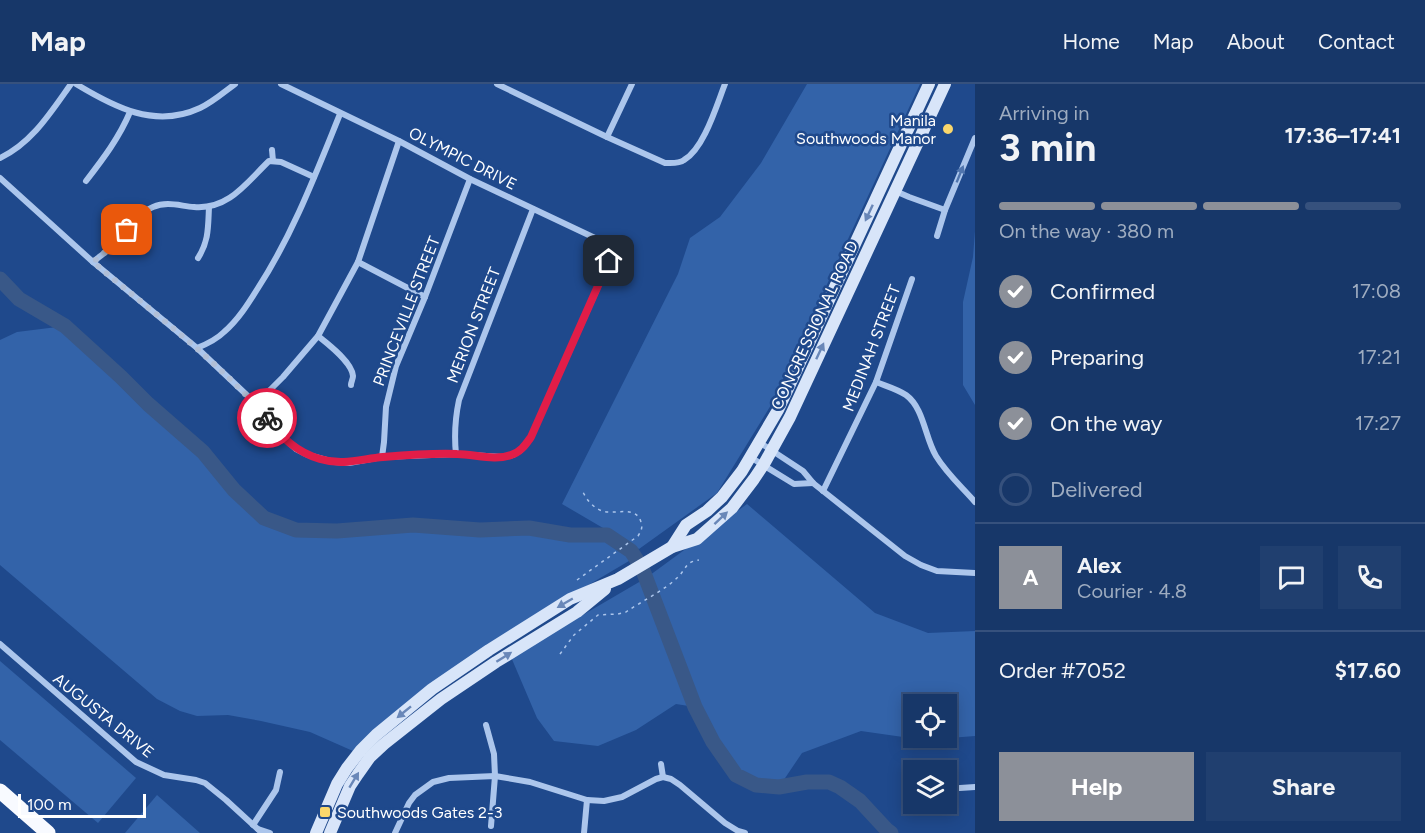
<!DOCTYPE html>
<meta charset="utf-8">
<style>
body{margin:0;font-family:Figtree,sans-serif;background:#203f6f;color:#f1f3f6;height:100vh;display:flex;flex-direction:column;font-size:22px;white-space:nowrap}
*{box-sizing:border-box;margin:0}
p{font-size:20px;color:#9eacc0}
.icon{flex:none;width:33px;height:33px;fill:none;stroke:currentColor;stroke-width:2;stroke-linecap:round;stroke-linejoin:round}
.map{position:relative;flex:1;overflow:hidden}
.side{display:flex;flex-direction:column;background:#173769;width:450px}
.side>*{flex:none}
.buttons{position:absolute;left:903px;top:610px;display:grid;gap:12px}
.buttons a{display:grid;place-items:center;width:54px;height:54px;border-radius:0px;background:#173769;box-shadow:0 3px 15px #0003,0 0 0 2px #36517d;font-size:30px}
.scale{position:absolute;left:18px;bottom:15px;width:128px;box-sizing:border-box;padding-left:6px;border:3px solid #fff;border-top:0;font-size:16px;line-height:21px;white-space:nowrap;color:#fff;-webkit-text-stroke:4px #1f498c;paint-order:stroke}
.pin{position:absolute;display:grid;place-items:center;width:51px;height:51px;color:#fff;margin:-26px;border-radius:12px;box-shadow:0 3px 9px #0006}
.courier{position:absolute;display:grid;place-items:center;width:60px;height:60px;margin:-30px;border:4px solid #e11d48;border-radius:50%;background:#fff;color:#222;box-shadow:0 2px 8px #0007}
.head em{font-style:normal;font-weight:700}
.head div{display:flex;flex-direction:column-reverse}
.head{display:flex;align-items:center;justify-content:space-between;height:102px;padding:0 24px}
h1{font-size:39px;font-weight:700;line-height:45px}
.bar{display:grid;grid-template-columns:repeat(4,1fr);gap:9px 6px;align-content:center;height:72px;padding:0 24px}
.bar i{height:8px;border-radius:4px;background:#36517d}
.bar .selected{background:#8c9099}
.bar p{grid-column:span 4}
.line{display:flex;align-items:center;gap:15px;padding:0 24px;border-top:2px solid #36517d}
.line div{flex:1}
.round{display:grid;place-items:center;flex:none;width:63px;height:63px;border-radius:0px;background:#203f6f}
ol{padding:0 24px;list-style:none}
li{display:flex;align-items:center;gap:18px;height:66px}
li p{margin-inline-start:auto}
li .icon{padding:6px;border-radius:50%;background:#8c9099;color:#fff;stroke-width:4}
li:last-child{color:#9eacc0}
li i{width:33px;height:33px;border:3px solid #36517d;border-radius:50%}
.primary-button{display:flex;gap:12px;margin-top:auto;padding:12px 24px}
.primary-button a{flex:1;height:69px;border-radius:0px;background:#8c9099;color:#fff;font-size:24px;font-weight:700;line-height:69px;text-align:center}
.primary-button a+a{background:#203f6f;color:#f1f3f6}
header{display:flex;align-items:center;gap:36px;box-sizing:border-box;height:84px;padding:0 30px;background:#173769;border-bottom:2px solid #36517d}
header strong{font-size:28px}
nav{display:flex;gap:33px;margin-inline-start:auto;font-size:21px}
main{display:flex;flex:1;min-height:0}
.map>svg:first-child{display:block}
.green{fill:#3363a9;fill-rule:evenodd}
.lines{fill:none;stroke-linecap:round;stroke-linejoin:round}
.river{stroke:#395888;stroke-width:15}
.path{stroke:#acc6ec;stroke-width:1.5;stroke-dasharray:3 4.5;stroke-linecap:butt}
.minor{stroke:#acc6ec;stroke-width:6}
.secondary{stroke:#d8e5f9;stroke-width:12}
.trunk{stroke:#f8faff;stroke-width:15}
.oneway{fill:#5075ae}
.oneway2{fill:#6987b8}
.done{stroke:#b1bfd7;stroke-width:6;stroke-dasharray:0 10.8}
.route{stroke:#e11d48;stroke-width:8}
.poi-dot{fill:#fad76c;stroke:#1f498c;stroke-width:2}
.labels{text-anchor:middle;stroke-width:5;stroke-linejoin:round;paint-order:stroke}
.poi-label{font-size:16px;fill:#fff;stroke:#1f498c;text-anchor:end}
.street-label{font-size:16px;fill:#fff;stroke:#1f498c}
</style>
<header>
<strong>Map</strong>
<nav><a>Home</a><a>Map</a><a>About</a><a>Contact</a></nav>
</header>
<main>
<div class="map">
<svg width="975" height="749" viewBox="0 0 975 749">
<rect width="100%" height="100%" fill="#1f498c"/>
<g class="green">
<polygon points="807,0 920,0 771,321 717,409 639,465 562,420 678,190 690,154 720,133 761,79"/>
<polygon points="975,147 975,321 963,301 963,218 973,173"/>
<polygon points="65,242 203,368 234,406 264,434 296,446 337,447 413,441 480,446 529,444 570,451 607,451 632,464 634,474 490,559 353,667 310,648 261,637 228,631 197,632 180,627 157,615 0,481 0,256 17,248"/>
<path d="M 747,420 L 875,529 L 928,549 L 975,547 L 975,652 L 924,656 L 861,647 L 802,669 L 779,703 C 771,703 762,703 755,701 C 726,691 708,649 695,623 L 676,620 L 636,646 L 598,662 L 554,657 L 537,634 L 511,573 L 646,494 ZM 914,621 L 946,621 L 946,654 L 914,654 Z"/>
<polygon points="0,577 136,694 98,739 0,656"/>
<polygon points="157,711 200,749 125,749"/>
</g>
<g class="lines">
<polyline class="river" points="0,195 19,215 65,242 121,293 148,320 203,368 234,406 264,434 296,446 337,447 413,441 480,446 529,444 570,451 607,451 631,467 642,484 695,623 713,658 736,691 756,701 779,703 807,698 829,698 840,703 860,717 887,746 891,749"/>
<g class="path">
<path d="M 577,496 L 638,452 C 641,447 643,444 641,438 C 636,421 615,431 602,427 C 592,423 586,415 582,406"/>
<path d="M 560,570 L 574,551 L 598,531 L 618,530 L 626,528 C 642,517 665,506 678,493 C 687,484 685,478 699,476"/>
</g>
<g class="minor">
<path d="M 76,0 C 114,23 155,45 200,24 C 213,18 224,8 235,0"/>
<polyline points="281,0 399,57 470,95 595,154 603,159 608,167"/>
<path d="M 497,0 L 607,53 L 665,79 C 671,79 679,80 684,76 C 704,65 717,20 725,0"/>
<polyline points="607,53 632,0"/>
<polyline points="272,66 273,77"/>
<path d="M 0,74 C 32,59 51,28 71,0"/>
<polyline points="0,94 93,178 197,264 251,315 286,356 296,365 308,371 334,378 349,379 382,373 456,370 502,373 513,371 521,366 531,353 605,187 609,177 608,167"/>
<path d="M 86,97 C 103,75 119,54 130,28"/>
<polyline points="893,106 909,113 945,126"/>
<polyline points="937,152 945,126 975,54"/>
<polyline points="608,167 631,166"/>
<path d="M 198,174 C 209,157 208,143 209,123"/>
<path d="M 93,178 C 100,172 108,167 114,161 C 127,148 136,130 153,123 C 167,117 180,122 194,123 C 229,126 247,98 269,77 L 281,78 L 314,93"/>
<polyline points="358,178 425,213"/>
<path d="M 318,252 C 328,260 352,278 353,292 C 353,295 351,298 351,301"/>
<path d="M 197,264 C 207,260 216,256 224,248 C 238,236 248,220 258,204 C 293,150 316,89 340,30"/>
<path d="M 876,298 C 886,302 897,305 906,311 C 924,324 925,354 936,372 C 947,390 962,403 975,418"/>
<polyline points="251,315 261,312 270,306 283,293 318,252 331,228 358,178 399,57"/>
<polyline points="759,358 803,387 813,399 905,472 921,481 937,487 975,489"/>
<path d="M 456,370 C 454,351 455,335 459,316 L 533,125"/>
<polyline points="382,373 384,358 386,323 396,282 425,213 470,95"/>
<polyline points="750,373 794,400 813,399"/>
<polyline points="823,407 876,298 912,195"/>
<polyline points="0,560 136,678 164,691 196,696 205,699 226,716 262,749"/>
<polyline points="486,641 494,670 495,692 491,742"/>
<polyline points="661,680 663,693"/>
<polyline points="960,704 975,703"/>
<polyline points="253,741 276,706 280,688"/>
<polyline points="258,745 270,749"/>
<polyline points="395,749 409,719 415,711 433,698 449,694 495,692 530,698 587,716 604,717 622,713 656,695 663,693 671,695 680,701 725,739 738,747 745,749"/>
<polyline points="584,749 587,716"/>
</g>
<g class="secondary">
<polyline points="672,463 686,441 707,427 722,413 742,387 778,326 929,0"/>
<polyline points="316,749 337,700 347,684 361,666 376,651 432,605 489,566 570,515 618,495 672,463 697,455 732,424 754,395 764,380 790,333 945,0"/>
<polyline points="330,749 350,702 358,690 370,673 384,660 441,615 496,578 577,528 605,505"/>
</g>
<polyline class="trunk" points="0,707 48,749"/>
</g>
<defs><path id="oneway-solid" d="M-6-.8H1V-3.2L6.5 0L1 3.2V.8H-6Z" transform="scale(1.5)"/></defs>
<use class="oneway" href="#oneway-solid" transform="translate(960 90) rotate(-68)"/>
<g class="oneway2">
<use href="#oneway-solid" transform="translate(869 129) rotate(115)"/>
<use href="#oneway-solid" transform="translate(820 267) rotate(-65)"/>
<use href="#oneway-solid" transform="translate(721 434) rotate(-43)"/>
<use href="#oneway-solid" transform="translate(565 519) rotate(150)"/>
<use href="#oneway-solid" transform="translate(504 573) rotate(-32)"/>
<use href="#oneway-solid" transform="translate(404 628) rotate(141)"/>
<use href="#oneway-solid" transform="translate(354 696) rotate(-59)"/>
</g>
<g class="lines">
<path class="done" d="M 127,146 L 115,160 L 93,178 C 152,228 216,275 267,334"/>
<path class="route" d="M 267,334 C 281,353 296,368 320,375 C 343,382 361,375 383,373 C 407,371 433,369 457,370 C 474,370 495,377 511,371 C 521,368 526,360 531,353 L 609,177"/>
</g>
<g class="poi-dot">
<circle cx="948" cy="45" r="6"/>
<rect x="319" y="722" width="12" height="12" rx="3"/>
</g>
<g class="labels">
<g class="poi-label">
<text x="936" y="42">Manila<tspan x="936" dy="18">Southwoods Manor</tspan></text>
<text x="337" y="734" text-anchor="start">Southwoods Gates 2-3</text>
</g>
<g class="street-label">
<text transform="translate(463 74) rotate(27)" y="6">OLYMPIC DRIVE</text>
<text transform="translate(406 227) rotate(-69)" y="6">PRINCEVILLE STREET</text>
<text transform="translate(473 241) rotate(-69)" y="6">MERION STREET</text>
<text transform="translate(814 241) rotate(-65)" y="6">CONGRESSIONAL ROAD</text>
<text transform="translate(871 264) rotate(-69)" y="6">MEDINAH STREET</text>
<text transform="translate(104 631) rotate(39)" y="6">AUGUSTA DRIVE</text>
</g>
</g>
</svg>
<div class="buttons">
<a><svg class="icon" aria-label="locate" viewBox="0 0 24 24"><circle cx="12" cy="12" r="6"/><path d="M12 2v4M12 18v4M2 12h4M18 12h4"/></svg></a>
<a><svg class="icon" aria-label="layers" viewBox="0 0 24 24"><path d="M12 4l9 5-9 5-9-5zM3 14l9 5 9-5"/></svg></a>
</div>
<div class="scale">100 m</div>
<div class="pin" style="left:127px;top:146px;background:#ea580c"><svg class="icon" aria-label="bag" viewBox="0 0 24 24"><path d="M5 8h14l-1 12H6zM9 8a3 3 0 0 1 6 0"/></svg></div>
<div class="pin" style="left:609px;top:177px;background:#1f2937"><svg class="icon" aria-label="home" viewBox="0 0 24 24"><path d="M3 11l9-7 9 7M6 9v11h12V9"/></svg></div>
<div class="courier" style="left:267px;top:334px"><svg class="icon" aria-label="bike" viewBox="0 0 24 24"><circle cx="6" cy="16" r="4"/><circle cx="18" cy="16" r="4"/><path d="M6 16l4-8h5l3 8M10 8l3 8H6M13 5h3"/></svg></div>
</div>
<section class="side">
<div class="head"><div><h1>3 min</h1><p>Arriving in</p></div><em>17:36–17:41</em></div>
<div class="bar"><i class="selected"></i><i class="selected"></i><i class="selected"></i><i></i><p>On the way · 380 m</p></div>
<ol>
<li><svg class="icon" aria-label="check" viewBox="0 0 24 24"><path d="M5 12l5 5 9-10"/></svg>Confirmed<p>17:08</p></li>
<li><svg class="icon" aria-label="check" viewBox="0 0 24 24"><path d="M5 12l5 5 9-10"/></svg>Preparing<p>17:21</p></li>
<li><svg class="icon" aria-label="check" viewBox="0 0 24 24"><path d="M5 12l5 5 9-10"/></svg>On the way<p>17:27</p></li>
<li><i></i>Delivered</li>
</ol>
<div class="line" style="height:108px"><b class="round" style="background:#8c9099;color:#fff">A</b><div><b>Alex</b><p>Courier · 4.8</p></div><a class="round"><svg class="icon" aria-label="chat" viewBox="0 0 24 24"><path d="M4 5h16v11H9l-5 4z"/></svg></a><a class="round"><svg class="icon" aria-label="phone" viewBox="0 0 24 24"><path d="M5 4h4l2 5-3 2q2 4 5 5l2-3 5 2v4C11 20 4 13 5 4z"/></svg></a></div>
<div class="line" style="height:78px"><div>Order #7052</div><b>$17.60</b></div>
<div class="primary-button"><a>Help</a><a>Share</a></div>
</section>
</main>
